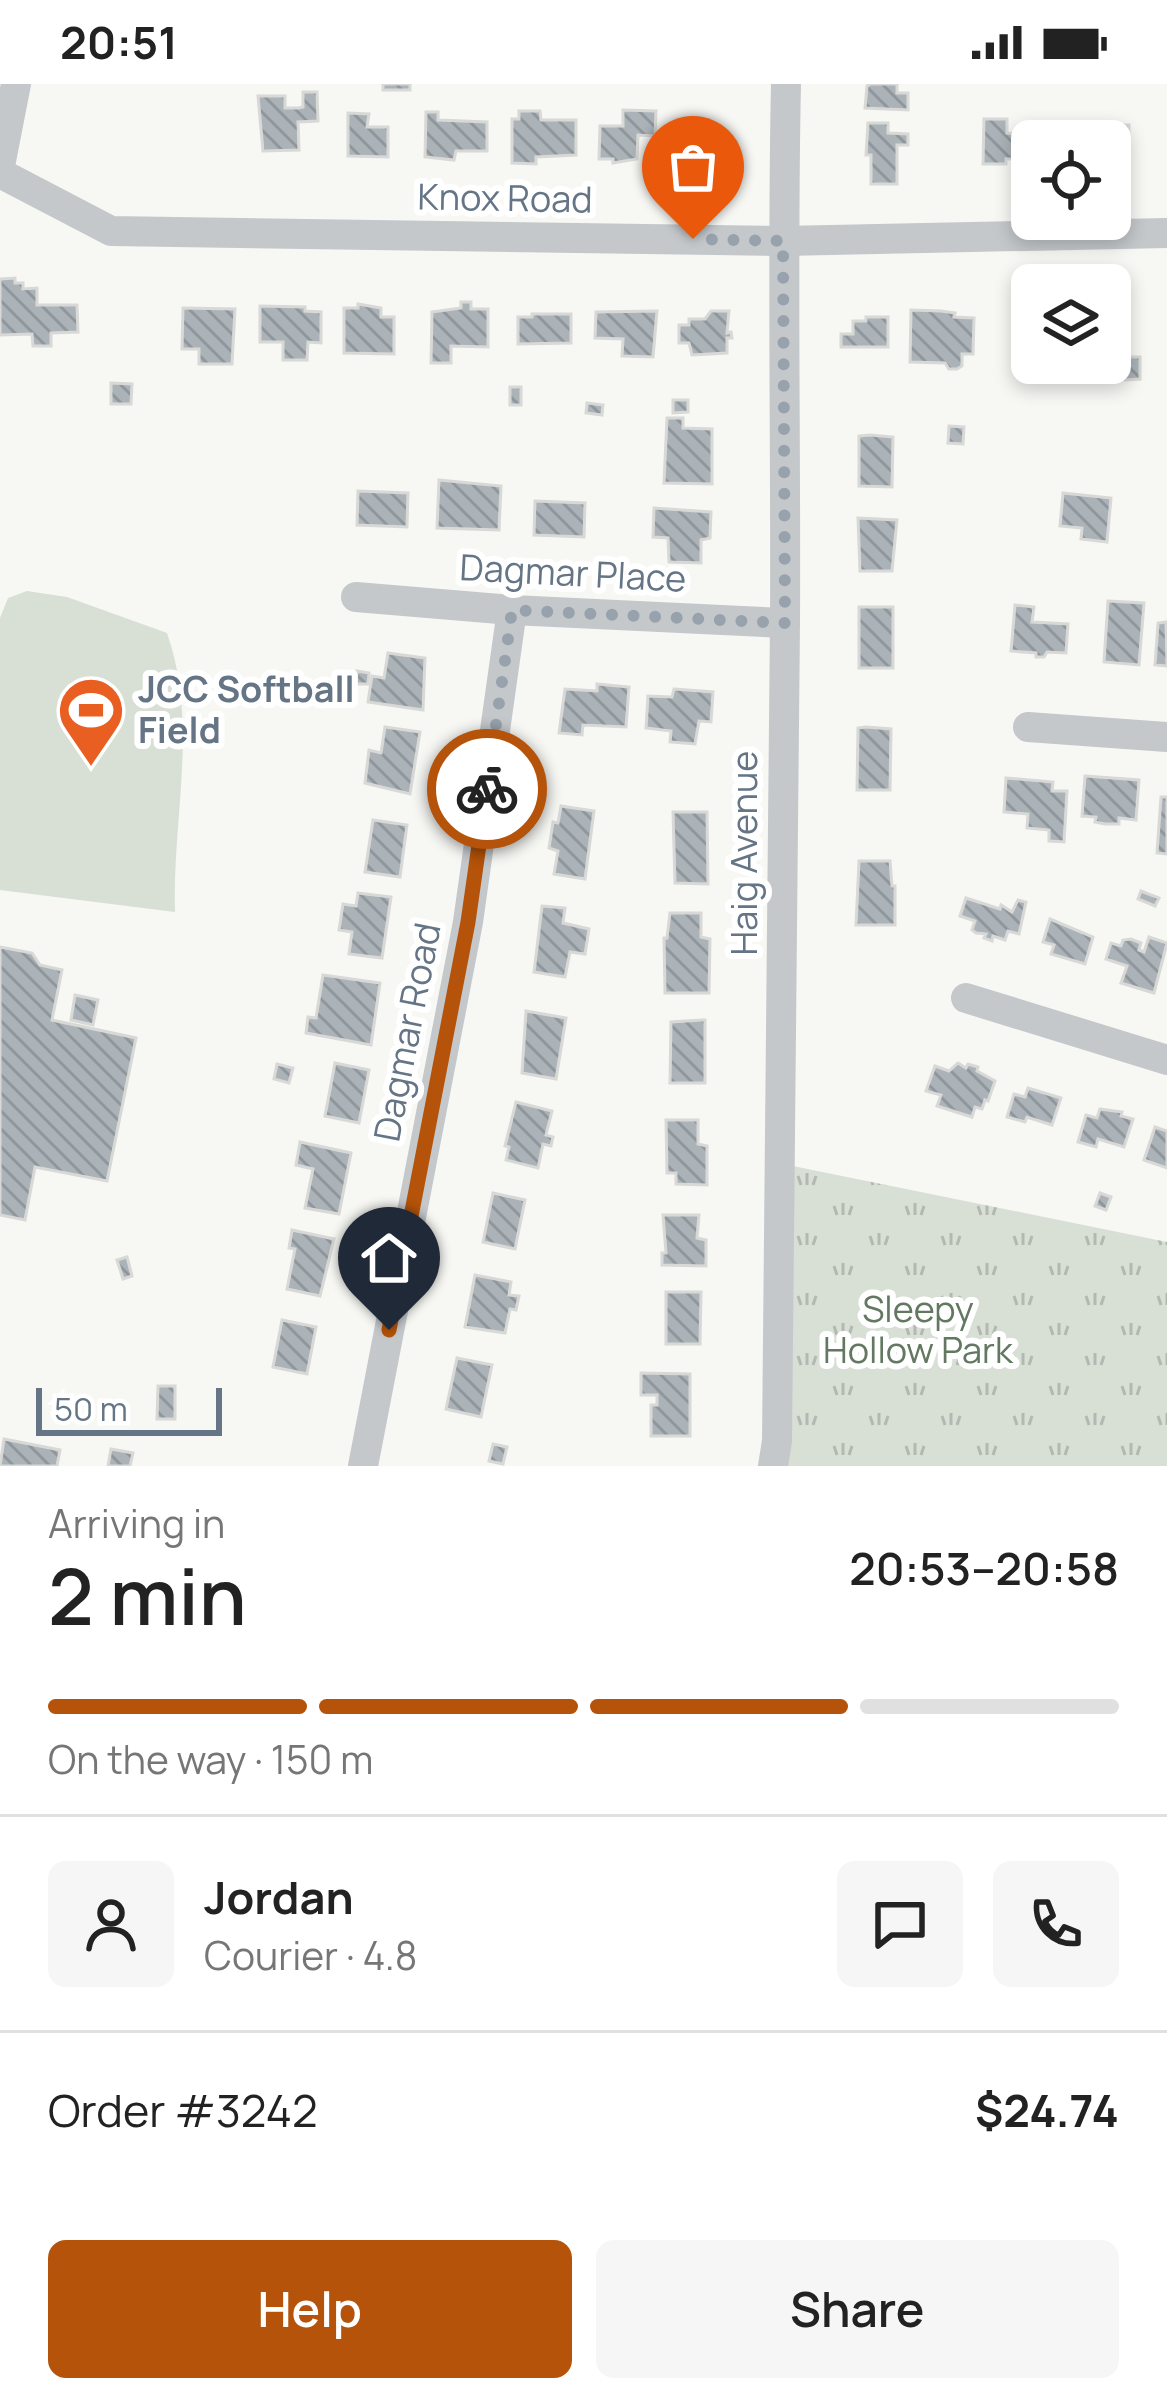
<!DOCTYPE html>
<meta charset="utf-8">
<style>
body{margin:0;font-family:Manrope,sans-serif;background:#f6f6f6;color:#222;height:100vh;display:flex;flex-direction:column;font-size:45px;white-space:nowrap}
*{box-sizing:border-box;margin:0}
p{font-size:39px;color:#767676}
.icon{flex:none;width:66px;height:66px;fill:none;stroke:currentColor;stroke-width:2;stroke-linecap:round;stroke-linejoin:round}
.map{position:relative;height:1382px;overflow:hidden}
.sheet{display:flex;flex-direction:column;background:#fff;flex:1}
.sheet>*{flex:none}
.controls{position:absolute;left:1011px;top:36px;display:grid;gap:24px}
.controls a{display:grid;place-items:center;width:120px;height:120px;border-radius:18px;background:#fff;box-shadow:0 6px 18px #0003;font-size:60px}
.scale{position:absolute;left:36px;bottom:30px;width:186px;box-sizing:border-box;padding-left:12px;border:6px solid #657586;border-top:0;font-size:33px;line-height:42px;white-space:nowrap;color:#657586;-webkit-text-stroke:9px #fff;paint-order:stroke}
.pin{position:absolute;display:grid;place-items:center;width:102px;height:102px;color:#fff;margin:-123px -51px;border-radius:50% 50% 50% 0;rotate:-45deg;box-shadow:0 0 12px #0007}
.pin .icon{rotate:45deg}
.courier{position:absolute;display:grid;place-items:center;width:120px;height:120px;margin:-60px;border:9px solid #b45309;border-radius:50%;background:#fff;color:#222;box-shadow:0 3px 15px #0007}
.head em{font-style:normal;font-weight:600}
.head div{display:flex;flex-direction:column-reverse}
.head{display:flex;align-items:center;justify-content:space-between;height:204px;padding:0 48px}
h1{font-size:78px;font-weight:600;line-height:90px}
.bar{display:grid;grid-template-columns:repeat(4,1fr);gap:18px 12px;align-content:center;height:144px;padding:0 48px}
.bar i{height:15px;border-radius:9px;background:#e0e0e0}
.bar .current{background:#b45309}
.bar p{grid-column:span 4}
.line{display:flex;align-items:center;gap:30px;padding:0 48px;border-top:3px solid #e0e0e0}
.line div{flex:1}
.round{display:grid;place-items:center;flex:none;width:126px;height:126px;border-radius:18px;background:#f6f6f6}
.action{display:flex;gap:24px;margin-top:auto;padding:24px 48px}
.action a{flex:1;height:138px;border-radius:18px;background:#b45309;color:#fff;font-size:48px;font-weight:600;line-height:138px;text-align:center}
.action a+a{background:#f6f6f6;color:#222}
.status{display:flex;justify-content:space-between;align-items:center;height:84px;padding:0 60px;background:#fff;direction:ltr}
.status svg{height:33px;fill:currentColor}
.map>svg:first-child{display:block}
.green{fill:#d8dfd5}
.park{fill:url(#park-tufts)}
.building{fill:url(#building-back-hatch);stroke:#d8d9d6;stroke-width:3}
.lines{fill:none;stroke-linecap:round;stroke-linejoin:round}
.street{stroke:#c4c8cb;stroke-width:30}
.done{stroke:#98a2ac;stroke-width:12;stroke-dasharray:0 21.6}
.route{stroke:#b45309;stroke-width:15}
.labels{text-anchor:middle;stroke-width:12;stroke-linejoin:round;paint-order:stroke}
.street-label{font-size:36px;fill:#657586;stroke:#fff}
.poi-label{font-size:36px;font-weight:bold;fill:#657586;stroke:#fff;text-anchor:start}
.park-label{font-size:36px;fill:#637860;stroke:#fff}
</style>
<div class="status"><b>20:51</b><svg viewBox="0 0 49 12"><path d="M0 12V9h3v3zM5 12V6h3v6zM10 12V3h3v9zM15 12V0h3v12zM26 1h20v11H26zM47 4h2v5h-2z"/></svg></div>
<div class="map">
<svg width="1167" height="1382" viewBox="0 0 1167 1382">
<defs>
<pattern id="park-tufts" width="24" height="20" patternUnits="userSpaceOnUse" patternTransform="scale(3)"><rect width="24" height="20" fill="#d8dfd5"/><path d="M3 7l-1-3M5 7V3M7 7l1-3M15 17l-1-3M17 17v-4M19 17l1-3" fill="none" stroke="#b3b9b2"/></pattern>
<pattern id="building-back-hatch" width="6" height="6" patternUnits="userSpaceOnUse" patternTransform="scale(3)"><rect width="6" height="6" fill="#abb3b9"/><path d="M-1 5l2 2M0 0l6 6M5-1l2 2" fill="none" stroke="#8f969c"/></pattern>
</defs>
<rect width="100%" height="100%" fill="#f7f7f4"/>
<path class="green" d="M 27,507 L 67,513 L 167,549 C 199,640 172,734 175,828 L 0,806 L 0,534 L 8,514 Z"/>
<polygon class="park" points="778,1079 1167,1158 1167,1382 773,1382"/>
<g class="building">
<rect x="383" y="0" width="27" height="6"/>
<polygon points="871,0 897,0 897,9 908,9 908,26 865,24 867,2"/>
<polygon points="303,8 317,8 318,37 298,38 299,66 263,67 258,12 285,12 285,24 298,24 303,23"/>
<polygon points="623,26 656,27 655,52 638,51 637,75 613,79 613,75 599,75 600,42 623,42"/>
<polygon points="519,27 540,27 541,36 576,36 576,71 536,73 536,80 512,79 512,35 519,35"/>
<polygon points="426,28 438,28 438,36 487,38 487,67 456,67 454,76 425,73"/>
<polygon points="348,29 369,30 367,43 388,43 388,73 348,72"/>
<polygon points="984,35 1007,35 1007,49 1020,50 1019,75 1006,75 1006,80 983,80"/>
<polygon points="868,39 888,39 888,49 908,50 908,61 897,61 897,100 871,100 871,71 866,71"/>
<polygon points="1118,41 1129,41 1129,79 1110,78 1110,57 1094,57 1094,48 1118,48"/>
<polygon points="681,48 718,48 718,57 736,58 736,82 681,77"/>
<polygon points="15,194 15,199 23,199 23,205 37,204 37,221 77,221 78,248 51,249 51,262 33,262 32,250 0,251 0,195"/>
<polygon points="461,218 471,218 471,225 488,225 488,263 451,262 451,279 431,279 432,228 461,224"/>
<polygon points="358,220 381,224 381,233 394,233 394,270 344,269 344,224 358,224"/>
<polygon points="260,222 305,223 305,227 321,228 321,259 308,258 307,276 283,276 283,258 260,258"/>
<polygon points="183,224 235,225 232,280 199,280 199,265 182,265"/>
<polygon points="911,226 941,227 955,229 954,233 974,234 973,270 962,270 962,282 957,285 949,285 945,279 910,278"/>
<polygon points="657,227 653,273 622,272 623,255 595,254 596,228"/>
<polygon points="711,227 729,227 727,249 731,248 732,254 727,254 727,269 692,271 689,259 679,259 679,241 689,241 689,235 705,235"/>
<polygon points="532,230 571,230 571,259 518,260 518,233 532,233"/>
<polygon points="1110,230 1128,231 1128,262 1110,262"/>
<polygon points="866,233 888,233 888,263 841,263 841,250 853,250 853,237 866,237"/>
<polygon points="1021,240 1032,240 1032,266 1022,266"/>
<polygon points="1124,273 1140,273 1140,295 1125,296"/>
<polygon points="111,299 132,300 131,320 111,320"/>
<rect x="510" y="303" width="11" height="18"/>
<polygon points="673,316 688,316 688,328 673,329"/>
<polygon points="587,319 603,321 602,331 586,329"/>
<polygon points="667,334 683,334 683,344 712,345 712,400 664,399"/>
<polygon points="949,342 964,343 963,360 948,359"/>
<polygon points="870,351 893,353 892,403 859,402 859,352"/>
<polygon points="439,396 501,402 499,446 437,444"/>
<polygon points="358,407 408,409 407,443 357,441"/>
<polygon points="1063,409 1111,414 1107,458 1081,455 1082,444 1060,442"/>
<polygon points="535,417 585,419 584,453 534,451"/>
<polygon points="654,424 711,428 710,454 701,456 701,479 669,478 668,454 653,453"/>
<polygon points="858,434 897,436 892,487 860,487"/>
<polygon points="1108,517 1144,519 1139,581 1104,578"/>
<polygon points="1015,521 1034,523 1032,538 1068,540 1066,569 1047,568 1044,573 1036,573 1036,569 1011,567"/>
<rect x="859" y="523" width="34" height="61"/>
<polygon points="1166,538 1167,582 1155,581 1158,539"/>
<polygon points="388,569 425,574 423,626 368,618 372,592 384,594"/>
<polygon points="357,587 369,589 368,600 356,600"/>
<polygon points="597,600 629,603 626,643 583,641 582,651 559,649 565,605 597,607"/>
<polygon points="324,604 336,606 335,619 323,618"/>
<polygon points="674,605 713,608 711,638 699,637 695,660 670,658 671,647 646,644 648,612 672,613"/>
<polygon points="385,643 420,648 410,710 365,699 369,666 381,669"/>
<polygon points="866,643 891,645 890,706 857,706 858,644"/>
<polygon points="1085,692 1139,696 1136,736 1119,734 1119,740 1105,740 1095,738 1096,733 1082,732"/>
<polygon points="1006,694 1053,698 1052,707 1067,707 1064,758 1049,757 1049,746 1027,744 1028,730 1004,728"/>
<polygon points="1161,713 1167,713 1167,770 1157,769"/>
<polygon points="561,722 594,727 585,795 554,790 558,767 549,764 553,738 558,739"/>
<polygon points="673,728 707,728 708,800 675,799"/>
<polygon points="373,736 407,741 400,793 365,788"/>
<polygon points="859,777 890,777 892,802 895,802 895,841 856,841"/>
<polygon points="1141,807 1159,814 1155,822 1138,815"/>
<polygon points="358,809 391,813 382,874 349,870 352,848 339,846 343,820 356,822"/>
<polygon points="966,814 1000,825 1001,821 1012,828 1018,816 1026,818 1019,850 1008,847 1005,856 993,852 992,857 984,854 986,850 976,849 972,846 975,837 960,832"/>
<polygon points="542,822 565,824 563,839 589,845 585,870 570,868 565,893 534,888"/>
<polygon points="670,829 701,829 701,853 710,855 709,909 665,909 664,854 667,854"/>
<polygon points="1050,835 1093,853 1085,880 1051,870 1054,861 1043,858"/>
<polygon points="1149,853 1167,859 1154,909 1121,899 1127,882 1106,875 1111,859 1121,862 1123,856 1131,855 1141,859 1139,866 1144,868"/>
<polygon points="0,863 32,869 40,881 62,886 52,936 136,954 107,1097 35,1083 25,1136 0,1131"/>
<polygon points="323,891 380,899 371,961 306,949 308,933 316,934"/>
<polygon points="75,911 98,916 93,941 71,936"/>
<polygon points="526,927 566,934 556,995 522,989"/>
<polygon points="702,936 705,936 705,999 670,999 671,938"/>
<polygon points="335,979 369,986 359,1039 325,1032"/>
<polygon points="958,979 966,984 968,980 978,983 977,987 995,997 988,1017 985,1016 982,1025 975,1023 972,1033 937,1022 941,1011 926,1007 935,982 949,987"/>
<polygon points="277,980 293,984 289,999 274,995"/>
<polygon points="1028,1004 1061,1014 1052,1041 1027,1033 1025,1038 1007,1033 1014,1010 1025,1013"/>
<polygon points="516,1018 552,1027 546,1051 553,1053 551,1062 543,1060 538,1084 506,1076 509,1063 505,1062"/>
<polygon points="1100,1025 1122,1028 1121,1032 1133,1035 1124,1063 1098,1055 1096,1063 1078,1058 1086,1031 1097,1034"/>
<polygon points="666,1036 698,1036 698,1060 707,1062 707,1101 676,1100 676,1089 667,1089"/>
<polygon points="1155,1043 1167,1047 1167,1084 1144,1076"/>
<polygon points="300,1058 351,1069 339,1130 305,1124 313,1085 296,1081"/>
<polygon points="493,1109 525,1116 515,1165 483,1158"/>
<polygon points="1100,1109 1111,1113 1106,1126 1095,1122"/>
<polygon points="663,1131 699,1131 697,1154 706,1156 706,1182 662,1181 662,1169 666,1169"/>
<polygon points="292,1146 334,1155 320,1212 287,1205 295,1165 289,1164"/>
<polygon points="127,1173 132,1192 123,1195 117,1176"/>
<polygon points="475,1191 511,1198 509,1211 519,1212 516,1226 510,1225 505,1249 465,1243"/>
<polygon points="666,1208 701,1208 700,1260 666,1260"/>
<polygon points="282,1236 316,1243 307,1290 273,1283"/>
<polygon points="457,1274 492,1281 481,1333 446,1325"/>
<polygon points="641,1289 690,1290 690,1352 651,1352 651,1321 657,1321 657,1311 641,1311"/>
<polygon points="158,1302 175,1302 175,1335 157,1335"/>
<polygon points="4,1355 60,1366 57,1382 0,1382"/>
<polygon points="493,1360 507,1363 503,1380 489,1377"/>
<polygon points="111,1365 133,1369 130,1382 108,1382"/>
</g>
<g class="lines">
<g class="street">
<polyline points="0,82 16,0"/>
<polyline points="0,89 111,147 783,157 1167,149"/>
<polyline points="356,513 512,526 785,539"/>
<polyline points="1028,643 1167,653"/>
<polyline points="966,914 1167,976"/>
<polyline points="363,1382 468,838 512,526"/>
<path d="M 773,1382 L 777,1357 C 778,1084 784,811 785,537 C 786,358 782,179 786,0"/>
</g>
</g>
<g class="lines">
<polyline class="done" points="487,705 512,526 785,539 783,157 693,155"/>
<polyline class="route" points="389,1246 468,838 487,705"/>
</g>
<defs>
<symbol id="stadium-pin" viewBox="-11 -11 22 30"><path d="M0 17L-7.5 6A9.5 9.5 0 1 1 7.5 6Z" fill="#e95f21" stroke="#fff"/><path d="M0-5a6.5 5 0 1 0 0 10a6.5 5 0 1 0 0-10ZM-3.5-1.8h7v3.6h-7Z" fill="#fff"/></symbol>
</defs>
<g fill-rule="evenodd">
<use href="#stadium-pin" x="53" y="588" width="76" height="104"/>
</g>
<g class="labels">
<g class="street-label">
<text transform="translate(505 114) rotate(1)" y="13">Knox Road</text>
<text transform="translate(573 489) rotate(3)" y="13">Dagmar Place</text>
<text transform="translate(744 769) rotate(-90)" y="13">Haig Avenue</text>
<text transform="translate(407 948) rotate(-79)" y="13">Dagmar Road</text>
</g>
<g class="poi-label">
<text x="138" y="618">JCC Softball<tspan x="138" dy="41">Field</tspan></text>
</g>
<g class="park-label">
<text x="918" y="1238">Sleepy<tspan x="918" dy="41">Hollow Park</tspan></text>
</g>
</g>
</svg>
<div class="controls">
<a><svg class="icon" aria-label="locate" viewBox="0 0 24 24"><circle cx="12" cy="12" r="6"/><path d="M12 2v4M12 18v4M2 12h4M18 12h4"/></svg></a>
<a><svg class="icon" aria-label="layers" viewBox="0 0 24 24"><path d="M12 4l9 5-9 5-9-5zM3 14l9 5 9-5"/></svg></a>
</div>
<div class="scale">50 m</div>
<div class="pin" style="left:693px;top:155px;background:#ea580c"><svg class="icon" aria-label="bag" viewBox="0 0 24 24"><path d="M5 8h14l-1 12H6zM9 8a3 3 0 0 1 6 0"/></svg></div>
<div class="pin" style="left:389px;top:1246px;background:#1f2937"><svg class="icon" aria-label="home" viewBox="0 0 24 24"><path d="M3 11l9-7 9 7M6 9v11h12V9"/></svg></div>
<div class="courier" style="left:487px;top:705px"><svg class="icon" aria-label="bike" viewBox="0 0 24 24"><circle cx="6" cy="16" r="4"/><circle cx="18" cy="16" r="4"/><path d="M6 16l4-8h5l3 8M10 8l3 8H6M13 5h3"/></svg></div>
</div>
<section class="sheet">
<div class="head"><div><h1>2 min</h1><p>Arriving in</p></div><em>20:53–20:58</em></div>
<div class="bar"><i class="current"></i><i class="current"></i><i class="current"></i><i></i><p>On the way · 150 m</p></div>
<div class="line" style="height:216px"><a class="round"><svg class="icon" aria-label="person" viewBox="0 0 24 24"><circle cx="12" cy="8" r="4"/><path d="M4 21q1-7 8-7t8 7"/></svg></a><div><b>Jordan</b><p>Courier · 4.8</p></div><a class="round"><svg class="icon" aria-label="chat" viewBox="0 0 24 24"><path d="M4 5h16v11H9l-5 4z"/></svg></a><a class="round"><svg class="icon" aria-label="phone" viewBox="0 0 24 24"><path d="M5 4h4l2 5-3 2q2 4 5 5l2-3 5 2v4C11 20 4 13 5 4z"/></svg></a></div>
<div class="line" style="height:156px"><div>Order #3242</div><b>$24.74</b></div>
<div class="action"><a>Help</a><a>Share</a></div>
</section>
